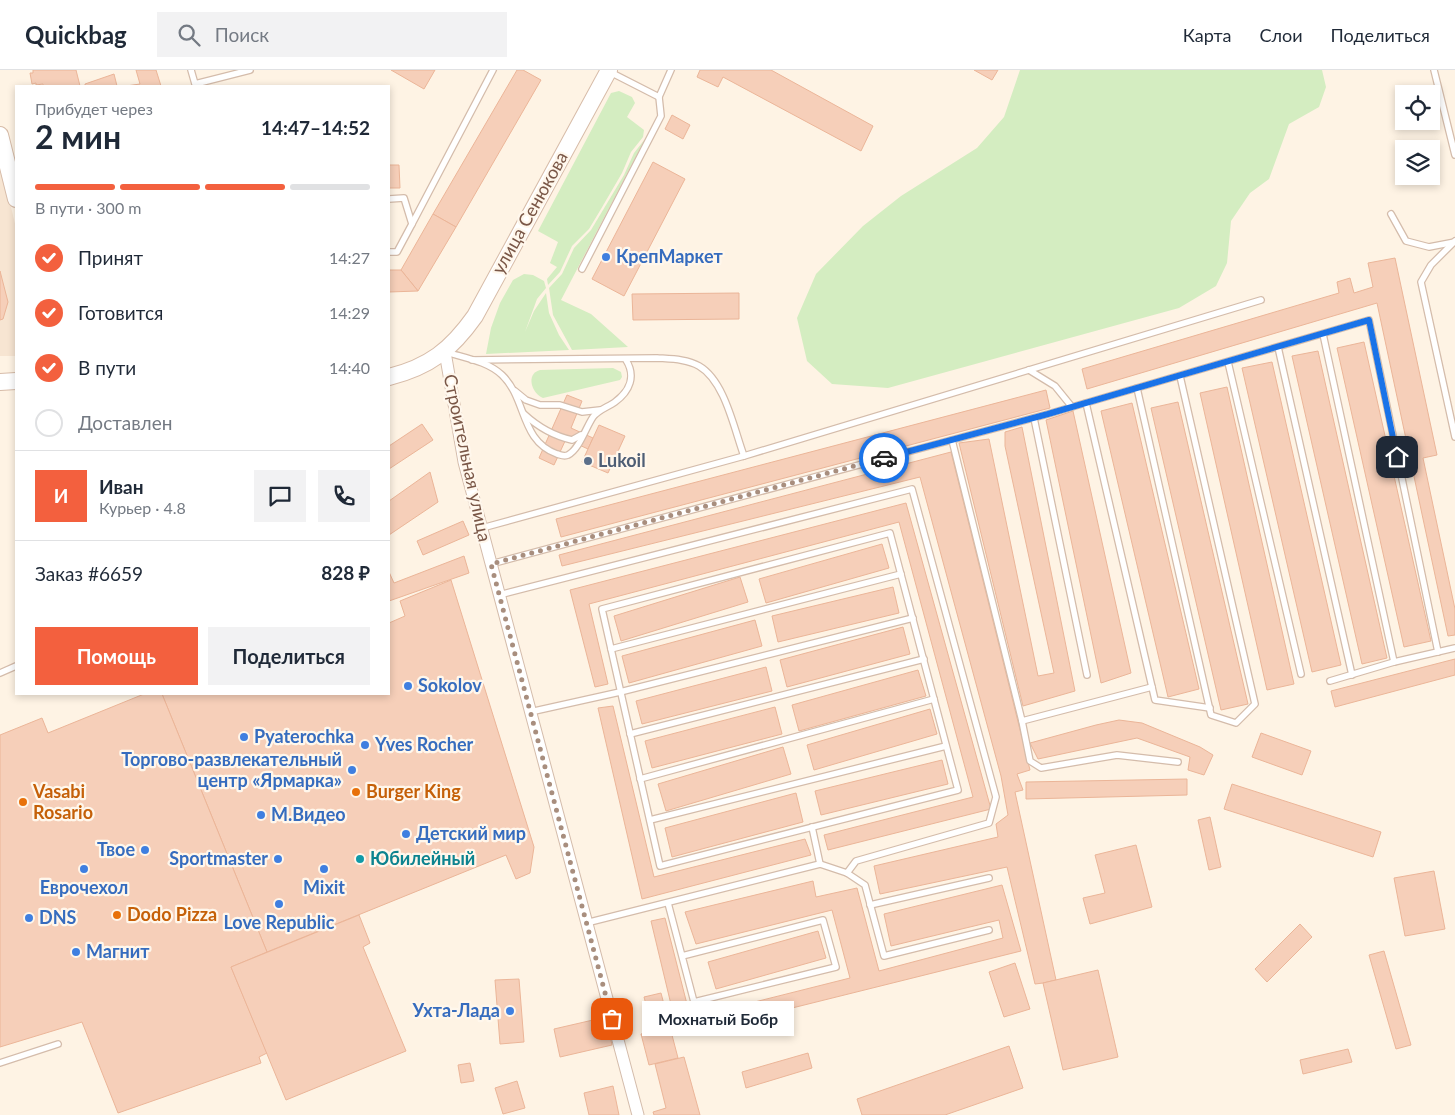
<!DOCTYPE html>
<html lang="ru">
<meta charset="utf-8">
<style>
body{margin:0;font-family:Lato,sans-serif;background:#f2f2f3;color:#1f2937;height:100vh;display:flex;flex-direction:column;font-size:19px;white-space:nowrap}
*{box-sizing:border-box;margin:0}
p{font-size:16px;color:#747a83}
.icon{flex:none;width:28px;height:28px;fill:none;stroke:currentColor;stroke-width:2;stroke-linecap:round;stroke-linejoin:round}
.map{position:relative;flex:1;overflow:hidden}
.drawer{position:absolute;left:15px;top:15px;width:375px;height:610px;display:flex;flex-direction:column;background:#fff;border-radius:0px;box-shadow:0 2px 8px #0003}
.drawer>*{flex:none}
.tools{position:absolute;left:1395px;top:15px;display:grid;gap:10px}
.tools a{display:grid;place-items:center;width:45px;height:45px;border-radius:0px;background:#fff;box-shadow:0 2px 8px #0003;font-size:25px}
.pin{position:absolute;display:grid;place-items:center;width:42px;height:42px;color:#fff;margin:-21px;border-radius:10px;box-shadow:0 2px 8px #0006}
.courier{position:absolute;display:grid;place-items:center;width:50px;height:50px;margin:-25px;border:4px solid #1a73e8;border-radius:50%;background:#fff;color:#222;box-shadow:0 1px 6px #0007}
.bubble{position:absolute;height:35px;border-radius:0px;background:#fff;box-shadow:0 2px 8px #0003;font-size:16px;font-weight:700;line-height:35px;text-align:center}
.overview em{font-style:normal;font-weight:700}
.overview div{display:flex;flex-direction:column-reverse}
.overview{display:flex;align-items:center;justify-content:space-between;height:85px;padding:0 20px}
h1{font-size:32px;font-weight:700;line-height:38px}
.bar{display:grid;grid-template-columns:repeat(4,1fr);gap:8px 5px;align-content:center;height:60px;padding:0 20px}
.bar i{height:6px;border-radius:4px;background:#e0e1e3}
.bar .on{background:#f3603e}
.bar p{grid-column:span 4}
.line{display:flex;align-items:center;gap:12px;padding:0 20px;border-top:1px solid #e0e1e3}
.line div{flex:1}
.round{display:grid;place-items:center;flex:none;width:52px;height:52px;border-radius:0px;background:#f2f2f3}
ol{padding:0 20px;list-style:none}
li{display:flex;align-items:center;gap:15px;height:55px}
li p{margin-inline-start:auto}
li .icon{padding:5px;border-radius:50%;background:#f3603e;color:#fff;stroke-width:4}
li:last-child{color:#747a83}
li i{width:28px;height:28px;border:2px solid #e0e1e3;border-radius:50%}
.button{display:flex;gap:10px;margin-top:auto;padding:10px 20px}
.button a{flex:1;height:58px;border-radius:0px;background:#f3603e;color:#fff;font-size:20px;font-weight:700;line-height:58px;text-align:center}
.button a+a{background:#f2f2f3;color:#1f2937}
header{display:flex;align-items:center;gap:30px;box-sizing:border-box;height:70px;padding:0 25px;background:#fff;border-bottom:1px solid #e0e1e3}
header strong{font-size:24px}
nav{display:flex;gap:28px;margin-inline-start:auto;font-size:18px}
.search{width:350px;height:45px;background:#f2f2f3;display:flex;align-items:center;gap:12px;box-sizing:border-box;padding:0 18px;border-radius:0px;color:#747a83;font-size:19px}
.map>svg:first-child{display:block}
.residential{fill:#f7e5d2}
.green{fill:#d4edc1}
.building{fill:#f6cfb9;stroke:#ebb598}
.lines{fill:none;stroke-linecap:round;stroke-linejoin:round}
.lane-casing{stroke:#d4bcab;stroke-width:8}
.street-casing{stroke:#d4bcab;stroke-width:13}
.secondary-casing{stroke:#d7bca9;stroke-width:18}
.lane{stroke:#fff;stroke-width:5.5}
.street{stroke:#fff;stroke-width:11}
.secondary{stroke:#fff;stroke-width:16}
.done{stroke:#a88e7e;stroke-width:5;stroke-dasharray:0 9}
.route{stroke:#1a73e8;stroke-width:6}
.shop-dot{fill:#3f7fe0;stroke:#fff7ec;stroke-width:2}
.service-dot{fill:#5c6f8a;stroke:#fff7ec;stroke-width:2}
.food-dot{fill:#e8710a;stroke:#fff7ec;stroke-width:2}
.culture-dot{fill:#0f9aa8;stroke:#fff7ec;stroke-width:2}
.labels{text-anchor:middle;stroke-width:4.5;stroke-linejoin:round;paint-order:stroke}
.street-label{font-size:18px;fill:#7a5747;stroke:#fff7ec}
.shop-label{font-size:18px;font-weight:bold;fill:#366cbe;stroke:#fff7ec;text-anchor:start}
.service-label{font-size:18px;font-weight:bold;fill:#4e5e75;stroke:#fff7ec;text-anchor:start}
.food-label{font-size:18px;font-weight:bold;fill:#c56008;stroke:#fff7ec;text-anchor:start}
.culture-label{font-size:18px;font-weight:bold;fill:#0d838f;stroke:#fff7ec;text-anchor:start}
</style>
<header>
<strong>Quickbag</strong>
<div class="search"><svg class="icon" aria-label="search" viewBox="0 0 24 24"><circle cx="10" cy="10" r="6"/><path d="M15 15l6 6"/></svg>Поиск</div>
<nav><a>Карта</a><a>Слои</a><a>Поделиться</a></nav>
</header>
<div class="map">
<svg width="1455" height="1045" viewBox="0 0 1455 1045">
<rect width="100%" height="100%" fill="#fef3e4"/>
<polygon class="residential" points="0,91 16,158 16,286 0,286"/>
<g class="green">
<polygon points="1020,0 1322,0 1326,17 1319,37 1289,54 1269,109 1250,123 1231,151 1227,193 1216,216 1179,238 888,318 832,314 807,291 797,248 816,204 863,156 901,126 977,78 1004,47"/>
<polygon points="619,21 632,27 635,33 627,47 644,60 643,67 631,82 622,103 601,139 589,159 572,176 560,202 548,215 547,209 557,197 550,193 558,172 538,161 611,23"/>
<polygon points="645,69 561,230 591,244 628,277 572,280 553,245 549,218 562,204 574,178 591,160 624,105 634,83"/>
<polygon points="524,204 533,205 544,211 546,218 537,229 525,262 534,241 546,223 549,243 559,265 569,280 486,284 491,258 500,233 513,210"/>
<path d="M 613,298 L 621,302 L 622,307 L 620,310 L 543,328 C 532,324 525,304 540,300 Z"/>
</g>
<g class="building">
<polygon points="33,0 76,0 80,16 43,16 43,14 36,15 36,13 32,14 30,3 33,3"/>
<polygon points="136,0 156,0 161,16 126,16 140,14"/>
<polygon points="391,0 435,0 424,19"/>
<polygon points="517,0 523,0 541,10 456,157 433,144"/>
<polygon points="700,0 771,0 873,56 861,81 723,7 718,17 697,7"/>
<polygon points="974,0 998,0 992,10"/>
<polygon points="114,4 117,16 85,16 85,14"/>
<polygon points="672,45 690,55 683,69 665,59"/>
<polygon points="653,92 685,109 624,226 592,209"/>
<polygon points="389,95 399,95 400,118 389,118"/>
<polygon points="433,144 456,157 418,221 401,200"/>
<polygon points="1395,188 1437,385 1423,388 1455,539 1455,565 1448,566 1377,233 1087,319 1082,299 1339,223 1337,212 1350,208 1354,223 1373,217 1368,193"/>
<polygon points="389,200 401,200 418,221 389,222"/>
<polygon points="0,201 8,232 3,249 0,250"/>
<polygon points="739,223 739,249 633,250 632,224"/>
<polygon points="1364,272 1431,571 1404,577 1337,278"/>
<polygon points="1318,281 1387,588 1362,594 1292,286"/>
<polygon points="1272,292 1341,595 1312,602 1242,298"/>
<polygon points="1227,317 1294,614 1267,620 1200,323"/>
<polygon points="1046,320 1050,338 561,467 556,449"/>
<polygon points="567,325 582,331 571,358 593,368 588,379 566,369 554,395 539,388"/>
<polygon points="1178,332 1248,634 1221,640 1151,338"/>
<polygon points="1132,333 1199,619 1168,627 1101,341"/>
<polygon points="1073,341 1131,603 1101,613 1046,350"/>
<polygon points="422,354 433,370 389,399 389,376"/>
<polygon points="599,355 625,366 608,403 582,392"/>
<polygon points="1022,357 1075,621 1023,636 959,373 989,369 1038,606 1054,603 1005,376 1005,362"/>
<polygon points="951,382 1030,700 1017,704 1023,720 1015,722 1056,910 1043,913 1035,914 1007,797 880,824 874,796 998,767 996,754 1008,745 1001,706 920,407 562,496 559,485"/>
<polygon points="430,402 438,432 389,465 389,431"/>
<polygon points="906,433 991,739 828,780 824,765 973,727 899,452 589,534 608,614 595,617 570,520"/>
<polygon points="463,451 469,465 423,485 417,471"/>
<polygon points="882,474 889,498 766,533 759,509"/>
<polygon points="464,486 469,503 389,531 389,502 394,513"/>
<polygon points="740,507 748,532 621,571 614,546"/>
<polygon points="451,510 534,777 530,803 516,809 506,785 267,882 162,624 389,624 389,553 405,546 400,531"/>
<polygon points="893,517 899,543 778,572 772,546"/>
<polygon points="755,550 762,576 629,613 622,586"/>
<polygon points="903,557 910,584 787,617 780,590"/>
<polygon points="1455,589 1455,605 1335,637 1331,621"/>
<polygon points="766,597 772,621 642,654 636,631"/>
<polygon points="918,600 926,626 799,661 792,635"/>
<polygon points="144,624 162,624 267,882 231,897 267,983 259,987 261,993 118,1043 82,952 0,977 0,665 42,648 48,663"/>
<polygon points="613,636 654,807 805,769 811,785 642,829 598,638"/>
<polygon points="775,637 782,664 652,698 645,671"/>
<polygon points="930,639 937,664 814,700 807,675"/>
<polygon points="1119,650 1142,653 1200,677 1213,685 1204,705 1188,700 1190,687 1137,668 1038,689 1030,673 1096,655"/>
<polygon points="1261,663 1311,681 1302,705 1252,687"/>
<polygon points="783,677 791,704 666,741 658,714"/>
<polygon points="942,690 948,714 821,745 815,721"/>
<polygon points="1187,709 1187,725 1026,729 1026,712"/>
<polygon points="1232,714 1381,762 1373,787 1224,739"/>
<polygon points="796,723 803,752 672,787 665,758"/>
<polygon points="1210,747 1221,797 1209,800 1198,750"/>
<polygon points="1136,775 1152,837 1090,854 1083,828 1105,823 1095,785"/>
<polygon points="1434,801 1445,859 1405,866 1394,808"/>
<polygon points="813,811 816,827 857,818 879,901 1003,868 999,850 891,876 884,844 1002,815 1021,881 704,960 699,946 850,908 832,840 696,874 685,842"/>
<polygon points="359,845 370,873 363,877 406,981 286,1030 231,897"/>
<polygon points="665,848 689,942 674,947 651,851"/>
<polygon points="1300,854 1312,867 1267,912 1255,899"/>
<polygon points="818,861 826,888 716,919 708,892"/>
<polygon points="1384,881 1411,975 1396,979 1369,885"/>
<polygon points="1015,893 1030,939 1004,947 989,902"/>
<polygon points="1098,900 1118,987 1063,1000 1043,913"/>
<polygon points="519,909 524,972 500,974 495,910"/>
<polygon points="661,923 678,988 649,995 641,964 653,961 644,927"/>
<polygon points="606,947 612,975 560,987 554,959"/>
<polygon points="1009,976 1023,1018 945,1045 862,1045 857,1029"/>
<polygon points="1348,979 1352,992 1303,1004 1300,990"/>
<polygon points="808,983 812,998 746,1018 742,1002"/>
<polygon points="684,987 700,1045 654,1045 653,1042 666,1038 655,994"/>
<polygon points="470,993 474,1011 461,1013 458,995"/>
<polygon points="517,1011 525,1038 503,1044 495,1018"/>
<polygon points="613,1016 619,1045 589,1045 584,1023"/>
</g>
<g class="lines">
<defs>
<g id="lane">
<polyline points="191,0 195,14 250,0"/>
<polyline points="1434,0 1455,85"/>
<polyline points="610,2 659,27 671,0"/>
<polyline points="389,129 404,128 412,154 397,182 389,182"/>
<polyline points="1391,144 1406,171 1429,177 1455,172"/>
<polyline points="412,154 493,0"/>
<polyline points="1455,171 1431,195 1421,212 1455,367"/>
<polyline points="582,199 661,46 659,27"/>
<polyline points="1323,264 1394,592"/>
<polyline points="1278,277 1352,605"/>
<path d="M 446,282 C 465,288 487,291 502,305 C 527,329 520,371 557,384 C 561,385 564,387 568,385 C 579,380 586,357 593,347 C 598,340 608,337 615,332 C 630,321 636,306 626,290"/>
<path d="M 472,290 L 657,288 C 671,289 687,289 699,296 C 725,311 734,359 744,386"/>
<polyline points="1228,292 1301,604"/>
<polyline points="1029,300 1055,316 1072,337"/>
<polyline points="1137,318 1211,645 1236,653 1255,634 1180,306"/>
<polyline points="515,321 526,330 540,335 560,335 582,342 600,340"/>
<polyline points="1086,333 1155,630 1210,638"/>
<path d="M 524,344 C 537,356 554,366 572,370 L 581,365"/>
<polyline points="1034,348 1087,605"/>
<polyline points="952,370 1022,651 1152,617"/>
<polyline points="482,458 744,386 1261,230"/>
<polygon points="890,463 958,720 660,796 602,539"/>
<polyline points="491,494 1048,344 1369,250 1438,582"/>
<polyline points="499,525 912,419 996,727 989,753 856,791 847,803"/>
<polyline points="611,579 901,504"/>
<polyline points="0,603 16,596"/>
<polyline points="1330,611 1394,592 1455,578"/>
<polyline points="530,642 620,622 913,548"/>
<polyline points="1022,651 1030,691 1041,698 1117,685 1178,692"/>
<polyline points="630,664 924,589"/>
<polyline points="640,709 934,629"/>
<polyline points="650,750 946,676"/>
<polyline points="812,757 820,794"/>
<polyline points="668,833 694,932 836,897 823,850 682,886"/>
<polyline points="870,835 989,808"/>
<polyline points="586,853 820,794 847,803 865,815 884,886 989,860"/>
<polyline points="0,993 58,974"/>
</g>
<polyline id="street" points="445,282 464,392 638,1045"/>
<g id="secondary">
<polyline points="0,65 16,129"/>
<path d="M 389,307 C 429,297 451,280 475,246 L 609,0"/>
<polyline points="0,312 16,311"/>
</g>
</defs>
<use href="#lane" class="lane-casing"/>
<use href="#street" class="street-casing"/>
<use href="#secondary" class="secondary-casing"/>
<use href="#lane" class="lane"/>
<use href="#street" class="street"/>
<use href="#secondary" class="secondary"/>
</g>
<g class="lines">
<polyline class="done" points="612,949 491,494 884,388"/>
<polyline class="route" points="884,388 1048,344 1369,250 1397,387"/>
</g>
<g class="shop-dot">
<circle cx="606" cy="187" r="5"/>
<circle cx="408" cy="616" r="5"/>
<circle cx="244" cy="667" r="5"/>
<circle cx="365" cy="675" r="5"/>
<circle cx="352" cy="700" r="5"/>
<circle cx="261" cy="745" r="5"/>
<circle cx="406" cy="764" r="5"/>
<circle cx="145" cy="780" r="5"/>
<circle cx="278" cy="789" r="5"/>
<circle cx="84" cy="799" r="5"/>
<circle cx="324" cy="799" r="5"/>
<circle cx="279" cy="834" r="5"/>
<circle cx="29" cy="848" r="5"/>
<circle cx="76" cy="882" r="5"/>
<circle cx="510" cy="941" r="5"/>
</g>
<circle class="service-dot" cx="588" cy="391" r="5"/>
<g class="food-dot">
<circle cx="356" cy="722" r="5"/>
<circle cx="23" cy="732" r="5"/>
<circle cx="117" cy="845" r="5"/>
</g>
<circle class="culture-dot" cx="360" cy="789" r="5"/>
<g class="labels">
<g class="street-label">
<text transform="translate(530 143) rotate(-61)" y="6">улица Сенюкова</text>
<text transform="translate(467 388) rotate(78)" y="6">Строительная улица</text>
</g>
<g class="shop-label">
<text x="616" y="193">КрепМаркет</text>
<text x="418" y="622">Sokolov</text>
<text x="254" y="673">Pyaterochka</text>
<text x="375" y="681">Yves Rocher</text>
<text x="342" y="696" text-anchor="end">Торгово-развлекательный<tspan x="342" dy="21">центр «Ярмарка»</tspan></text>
<text x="271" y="751">М.Видео</text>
<text x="416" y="770">Детский мир</text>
<text x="135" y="786" text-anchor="end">Твое</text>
<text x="268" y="795" text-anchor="end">Sportmaster</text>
<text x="84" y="824" text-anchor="middle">Еврочехол</text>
<text x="324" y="824" text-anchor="middle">Mixit</text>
<text x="39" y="854">DNS</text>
<text x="279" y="859" text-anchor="middle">Love Republic</text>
<text x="86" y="888">Магнит</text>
<text x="500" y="947" text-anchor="end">Ухта-Лада</text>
</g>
<g class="service-label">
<text x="598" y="397">Lukoil</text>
</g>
<g class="food-label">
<text x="33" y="728">Vasabi<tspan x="33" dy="21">Rosario</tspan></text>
<text x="366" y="728">Burger King</text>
<text x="127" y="851">Dodo Pizza</text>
</g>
<g class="culture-label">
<text x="370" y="795">Юбилейный</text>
</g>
</g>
</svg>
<div class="tools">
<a><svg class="icon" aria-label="locate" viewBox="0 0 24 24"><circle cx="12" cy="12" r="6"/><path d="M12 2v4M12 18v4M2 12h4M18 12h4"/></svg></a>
<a><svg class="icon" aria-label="layers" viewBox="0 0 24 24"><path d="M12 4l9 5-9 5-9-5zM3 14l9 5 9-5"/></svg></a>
</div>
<div class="pin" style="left:612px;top:949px;background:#ea580c"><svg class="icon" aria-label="bag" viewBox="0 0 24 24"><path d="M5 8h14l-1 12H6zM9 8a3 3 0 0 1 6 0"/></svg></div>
<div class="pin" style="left:1397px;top:387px;background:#1f2937"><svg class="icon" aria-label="home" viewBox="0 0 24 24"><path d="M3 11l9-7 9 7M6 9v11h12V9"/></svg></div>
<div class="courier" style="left:884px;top:388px"><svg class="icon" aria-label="car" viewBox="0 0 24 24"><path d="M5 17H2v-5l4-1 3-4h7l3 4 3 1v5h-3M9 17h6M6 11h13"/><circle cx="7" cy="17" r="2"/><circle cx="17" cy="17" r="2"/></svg></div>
<div class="bubble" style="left:642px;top:931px;width:152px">Мохнатый Бобр</div>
<section class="drawer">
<div class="overview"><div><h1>2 мин</h1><p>Прибудет через</p></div><em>14:47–14:52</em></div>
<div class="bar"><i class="on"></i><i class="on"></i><i class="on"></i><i></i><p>В пути · 300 m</p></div>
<ol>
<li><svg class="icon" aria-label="check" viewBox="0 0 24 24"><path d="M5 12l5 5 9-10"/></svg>Принят<p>14:27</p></li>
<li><svg class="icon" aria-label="check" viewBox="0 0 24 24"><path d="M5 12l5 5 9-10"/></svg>Готовится<p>14:29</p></li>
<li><svg class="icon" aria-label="check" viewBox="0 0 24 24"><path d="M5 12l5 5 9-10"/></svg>В пути<p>14:40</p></li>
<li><i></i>Доставлен</li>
</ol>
<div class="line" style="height:90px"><b class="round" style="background:#f3603e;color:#fff">И</b><div><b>Иван</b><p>Курьер · 4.8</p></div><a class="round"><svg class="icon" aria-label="chat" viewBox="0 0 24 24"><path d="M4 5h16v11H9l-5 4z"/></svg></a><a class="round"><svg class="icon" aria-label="phone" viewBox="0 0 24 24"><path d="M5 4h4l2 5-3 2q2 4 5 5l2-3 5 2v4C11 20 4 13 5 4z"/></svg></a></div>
<div class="line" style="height:65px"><div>Заказ #6659</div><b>828 ₽</b></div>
<div class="button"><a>Помощь</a><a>Поделиться</a></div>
</section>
</div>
